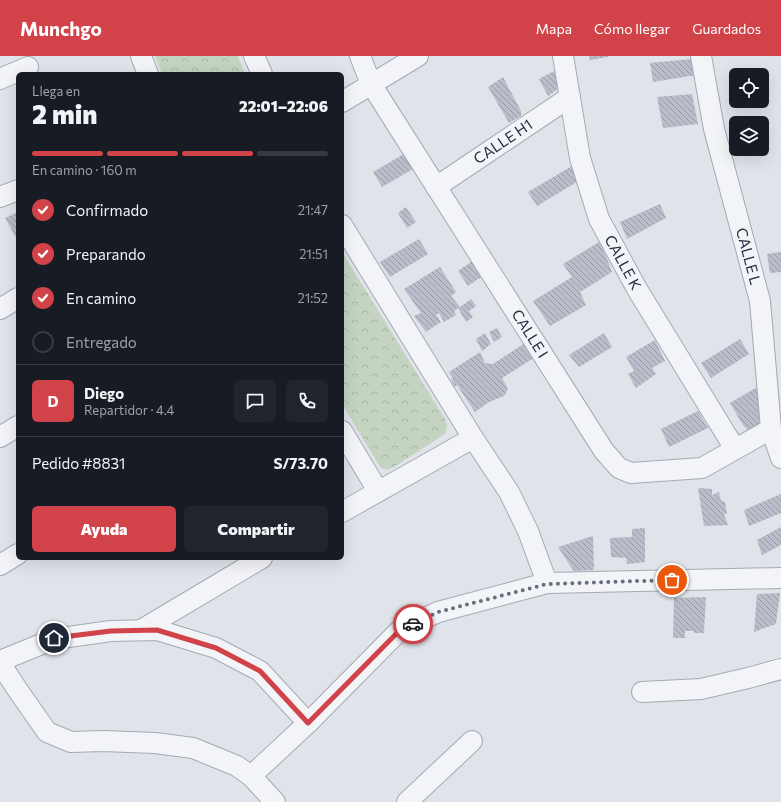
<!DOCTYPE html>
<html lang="es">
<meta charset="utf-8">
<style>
body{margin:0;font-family:Commissioner,sans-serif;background:#20242c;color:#f1f3f6;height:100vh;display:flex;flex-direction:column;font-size:15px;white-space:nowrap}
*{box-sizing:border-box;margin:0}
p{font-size:13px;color:#9ea1a6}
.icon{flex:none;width:22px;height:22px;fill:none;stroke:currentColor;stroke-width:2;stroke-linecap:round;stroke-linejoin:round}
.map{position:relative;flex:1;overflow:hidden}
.drawer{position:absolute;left:16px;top:16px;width:328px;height:488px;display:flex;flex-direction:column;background:#171b24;border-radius:6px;box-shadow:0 4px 16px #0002}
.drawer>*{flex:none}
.controls{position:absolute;left:729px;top:12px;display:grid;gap:8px}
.controls a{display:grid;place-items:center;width:40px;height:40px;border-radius:6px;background:#171b24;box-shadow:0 4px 16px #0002;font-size:20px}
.pin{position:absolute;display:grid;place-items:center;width:34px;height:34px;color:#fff;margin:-17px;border:2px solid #fff;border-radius:50%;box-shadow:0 1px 4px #0007}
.courier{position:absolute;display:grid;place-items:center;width:40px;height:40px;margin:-20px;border:3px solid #d24249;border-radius:50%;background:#fff;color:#222;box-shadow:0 1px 5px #0007}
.headline em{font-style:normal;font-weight:800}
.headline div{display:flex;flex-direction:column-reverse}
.headline{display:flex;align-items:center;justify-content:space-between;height:68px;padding:0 16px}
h1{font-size:26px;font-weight:800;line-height:30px}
.bar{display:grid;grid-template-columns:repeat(4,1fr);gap:6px 4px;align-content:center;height:48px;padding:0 16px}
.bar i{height:5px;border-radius:3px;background:#363941}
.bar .current{background:#d24249}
.bar p{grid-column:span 4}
.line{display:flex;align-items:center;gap:10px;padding:0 16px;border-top:1px solid #363941}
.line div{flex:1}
.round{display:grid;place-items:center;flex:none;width:42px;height:42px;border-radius:6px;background:#20242c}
ol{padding:0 16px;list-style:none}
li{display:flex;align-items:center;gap:12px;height:44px}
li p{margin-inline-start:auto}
li .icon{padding:4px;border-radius:50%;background:#d24249;color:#fff;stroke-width:4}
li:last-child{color:#9ea1a6}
li i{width:22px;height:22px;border:2px solid #363941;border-radius:50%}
.primary-button{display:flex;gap:8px;margin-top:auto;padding:8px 16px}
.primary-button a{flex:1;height:46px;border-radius:6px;background:#d24249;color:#fff;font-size:16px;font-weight:800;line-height:46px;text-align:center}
.primary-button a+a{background:#20242c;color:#f1f3f6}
header{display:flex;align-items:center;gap:24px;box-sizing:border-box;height:56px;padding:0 20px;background:#d24249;color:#fff}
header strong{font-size:19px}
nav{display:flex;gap:22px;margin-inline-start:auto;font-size:14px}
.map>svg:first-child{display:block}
.park{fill:url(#park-crowns)}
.building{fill:url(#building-back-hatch)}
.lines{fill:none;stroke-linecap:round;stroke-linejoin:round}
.minor-casing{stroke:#a5a9b4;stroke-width:22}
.minor{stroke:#f3f4f8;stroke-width:20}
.done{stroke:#686e7d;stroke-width:4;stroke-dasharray:0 7.2}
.route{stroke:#d24249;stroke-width:5}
.labels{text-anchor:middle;stroke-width:3.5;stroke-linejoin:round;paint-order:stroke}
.street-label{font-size:15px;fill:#282f42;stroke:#f0f2f7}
</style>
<header>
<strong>Munchgo</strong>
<nav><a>Mapa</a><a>Cómo llegar</a><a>Guardados</a></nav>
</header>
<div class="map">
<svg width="781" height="746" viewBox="0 0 781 746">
<defs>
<pattern id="park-crowns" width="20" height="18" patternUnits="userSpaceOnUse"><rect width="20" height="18" fill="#c4d4c1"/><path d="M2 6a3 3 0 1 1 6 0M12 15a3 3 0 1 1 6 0" fill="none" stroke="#a8b6a7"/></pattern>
<pattern id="building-back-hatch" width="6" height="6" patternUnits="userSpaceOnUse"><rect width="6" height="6" fill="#babeca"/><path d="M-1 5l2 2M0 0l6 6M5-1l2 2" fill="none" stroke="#979ba6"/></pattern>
</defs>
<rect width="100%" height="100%" fill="#e0e3ea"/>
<g class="park">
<polygon points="155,0 238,0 245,18 162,18"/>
<polygon points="342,196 445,363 447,371 445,378 394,411 386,414 380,411 342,348"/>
</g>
<g class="building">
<polygon points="589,0 608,0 608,1 590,4"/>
<polygon points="692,3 696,19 653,26 650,7"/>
<polygon points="556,14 558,33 548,40 539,23"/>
<polygon points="503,21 521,55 521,60 509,67 488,31"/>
<polygon points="692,38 698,68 663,72 657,41"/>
<polygon points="409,95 418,110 382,131 373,116"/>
<polygon points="577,107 580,124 537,150 528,136"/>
<polygon points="660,148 666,162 627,183 620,166"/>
<polygon points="406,151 416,166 407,172 398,157"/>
<polygon points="18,156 18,185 5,162"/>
<polygon points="419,183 428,198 390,221 380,206"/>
<polygon points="599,186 606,200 612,216 580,236 586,249 550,270 533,245 572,221 563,208"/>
<polygon points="781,196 781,216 770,217 767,198"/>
<polygon points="478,203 487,217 468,230 458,215 471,206"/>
<polygon points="440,211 456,236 451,240 460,251 471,243 476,250 469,255 473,261 466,266 458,252 454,255 456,259 444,266 439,257 436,259 441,266 426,276 414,260 421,257 404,233"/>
<polygon points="497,272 502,281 494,286 489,276"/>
<polygon points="485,277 491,288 482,295 476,283"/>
<polygon points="604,277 612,291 579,311 569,299"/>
<polygon points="740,283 749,298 711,322 701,307"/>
<polygon points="655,284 665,305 652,312 656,318 636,332 628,318 634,315 626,301"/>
<polygon points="528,285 537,300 502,322 508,333 504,340 489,346 475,356 457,329 455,331 451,323 453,322 449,316 480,296 485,307 493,308"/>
<polygon points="759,330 761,369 751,378 743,369 730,347"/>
<polygon points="698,355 708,372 669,391 661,373"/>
<polygon points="698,432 712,433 712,439 719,436 721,445 725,446 727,458 724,458 728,469 704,470"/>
<polygon points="781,438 781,457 749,470 744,454"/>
<polygon points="781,471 781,489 762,499 757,484"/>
<polygon points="645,472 645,506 627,508 626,502 611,501 610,482 632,481 632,473"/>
<polygon points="593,480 594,514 574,515 571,511 558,491"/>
<polygon points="780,537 776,568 754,576 757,538"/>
<polygon points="706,541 704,577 694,577 694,575 685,575 685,582 673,582 674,542"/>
</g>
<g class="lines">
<defs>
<g id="minor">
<polyline points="141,0 148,18"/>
<polyline points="254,0 262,18"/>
<path id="s1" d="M 360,0 L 371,28 L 604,395 L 619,412 L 631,417 L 702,412 L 771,373"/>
<path id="s2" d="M 563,0 L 580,102 L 599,163 L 637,233 L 735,393"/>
<path id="s3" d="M 701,0 L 714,73 L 760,245 L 771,373 L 781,402"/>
<polyline points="0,23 28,11"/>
<polyline points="342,46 418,0"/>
<path id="s4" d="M 436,131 L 570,41"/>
<polyline points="0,141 18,134"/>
<polyline points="342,169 473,382 509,436 528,475 547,527"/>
<polyline points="0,253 18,242"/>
<polyline points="342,375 378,435"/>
<polyline points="0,381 18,370"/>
<polyline points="342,456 473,382"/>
<polyline points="0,509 18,498"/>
<polyline points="141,574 262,502"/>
<polyline points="0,605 54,583 111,575 157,574 216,592 260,615 308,667"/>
<polyline points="0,607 17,633 47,676 71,686 103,685 155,687 193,692 237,710 251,720 275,746"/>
<polyline points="642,636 701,633 748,622 781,613"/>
<polyline points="251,720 308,667 400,574 438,556 547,527 781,522"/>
<polyline points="407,746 472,685"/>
</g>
</defs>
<use href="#minor" class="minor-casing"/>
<use href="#minor" class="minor"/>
</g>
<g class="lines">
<polyline class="done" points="413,568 438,556 547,528 672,524"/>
<polyline class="route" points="54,582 111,575 157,574 216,592 260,615 308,667 400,574 413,568"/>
</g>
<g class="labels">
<g class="street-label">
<text dy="5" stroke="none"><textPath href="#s4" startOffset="81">CALLE H1</textPath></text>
<text dy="5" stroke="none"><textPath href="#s3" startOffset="206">CALLE L</textPath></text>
<text dy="5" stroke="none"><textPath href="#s2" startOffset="217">CALLE K</textPath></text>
<text dy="5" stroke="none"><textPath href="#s1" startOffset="326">CALLE I</textPath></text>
</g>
</g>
</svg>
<div class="controls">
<a><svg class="icon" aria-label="locate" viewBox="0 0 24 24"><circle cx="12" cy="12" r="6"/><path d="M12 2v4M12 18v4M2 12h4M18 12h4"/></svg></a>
<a><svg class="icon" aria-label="layers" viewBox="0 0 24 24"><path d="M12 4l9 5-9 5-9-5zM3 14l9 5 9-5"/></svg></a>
</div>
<div class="pin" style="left:672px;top:524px;background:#ea580c"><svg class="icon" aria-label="bag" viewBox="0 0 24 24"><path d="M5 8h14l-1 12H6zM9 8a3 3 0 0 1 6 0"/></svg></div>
<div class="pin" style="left:54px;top:582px;background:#1f2937"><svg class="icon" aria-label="home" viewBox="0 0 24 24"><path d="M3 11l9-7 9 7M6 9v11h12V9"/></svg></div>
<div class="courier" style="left:413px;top:568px"><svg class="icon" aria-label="car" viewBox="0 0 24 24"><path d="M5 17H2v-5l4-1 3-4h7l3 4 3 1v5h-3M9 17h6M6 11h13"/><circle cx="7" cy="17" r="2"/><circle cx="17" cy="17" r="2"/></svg></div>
<section class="drawer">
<div class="headline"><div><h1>2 min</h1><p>Llega en</p></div><em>22:01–22:06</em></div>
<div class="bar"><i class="current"></i><i class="current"></i><i class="current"></i><i></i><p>En camino · 160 m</p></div>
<ol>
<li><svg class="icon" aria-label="check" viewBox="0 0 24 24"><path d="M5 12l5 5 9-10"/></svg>Confirmado<p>21:47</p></li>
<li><svg class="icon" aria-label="check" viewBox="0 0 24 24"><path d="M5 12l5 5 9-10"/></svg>Preparando<p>21:51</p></li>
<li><svg class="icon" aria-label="check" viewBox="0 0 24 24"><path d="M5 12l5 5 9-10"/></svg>En camino<p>21:52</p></li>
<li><i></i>Entregado</li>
</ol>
<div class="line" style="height:72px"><b class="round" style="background:#d24249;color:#fff">D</b><div><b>Diego</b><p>Repartidor · 4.4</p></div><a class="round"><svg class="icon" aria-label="chat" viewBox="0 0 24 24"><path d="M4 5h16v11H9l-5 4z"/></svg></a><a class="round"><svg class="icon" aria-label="phone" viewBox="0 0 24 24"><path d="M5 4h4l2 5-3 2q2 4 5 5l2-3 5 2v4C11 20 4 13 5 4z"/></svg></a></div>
<div class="line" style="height:52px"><div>Pedido #8831</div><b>S/73.70</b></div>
<div class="primary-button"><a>Ayuda</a><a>Compartir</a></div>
</section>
</div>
